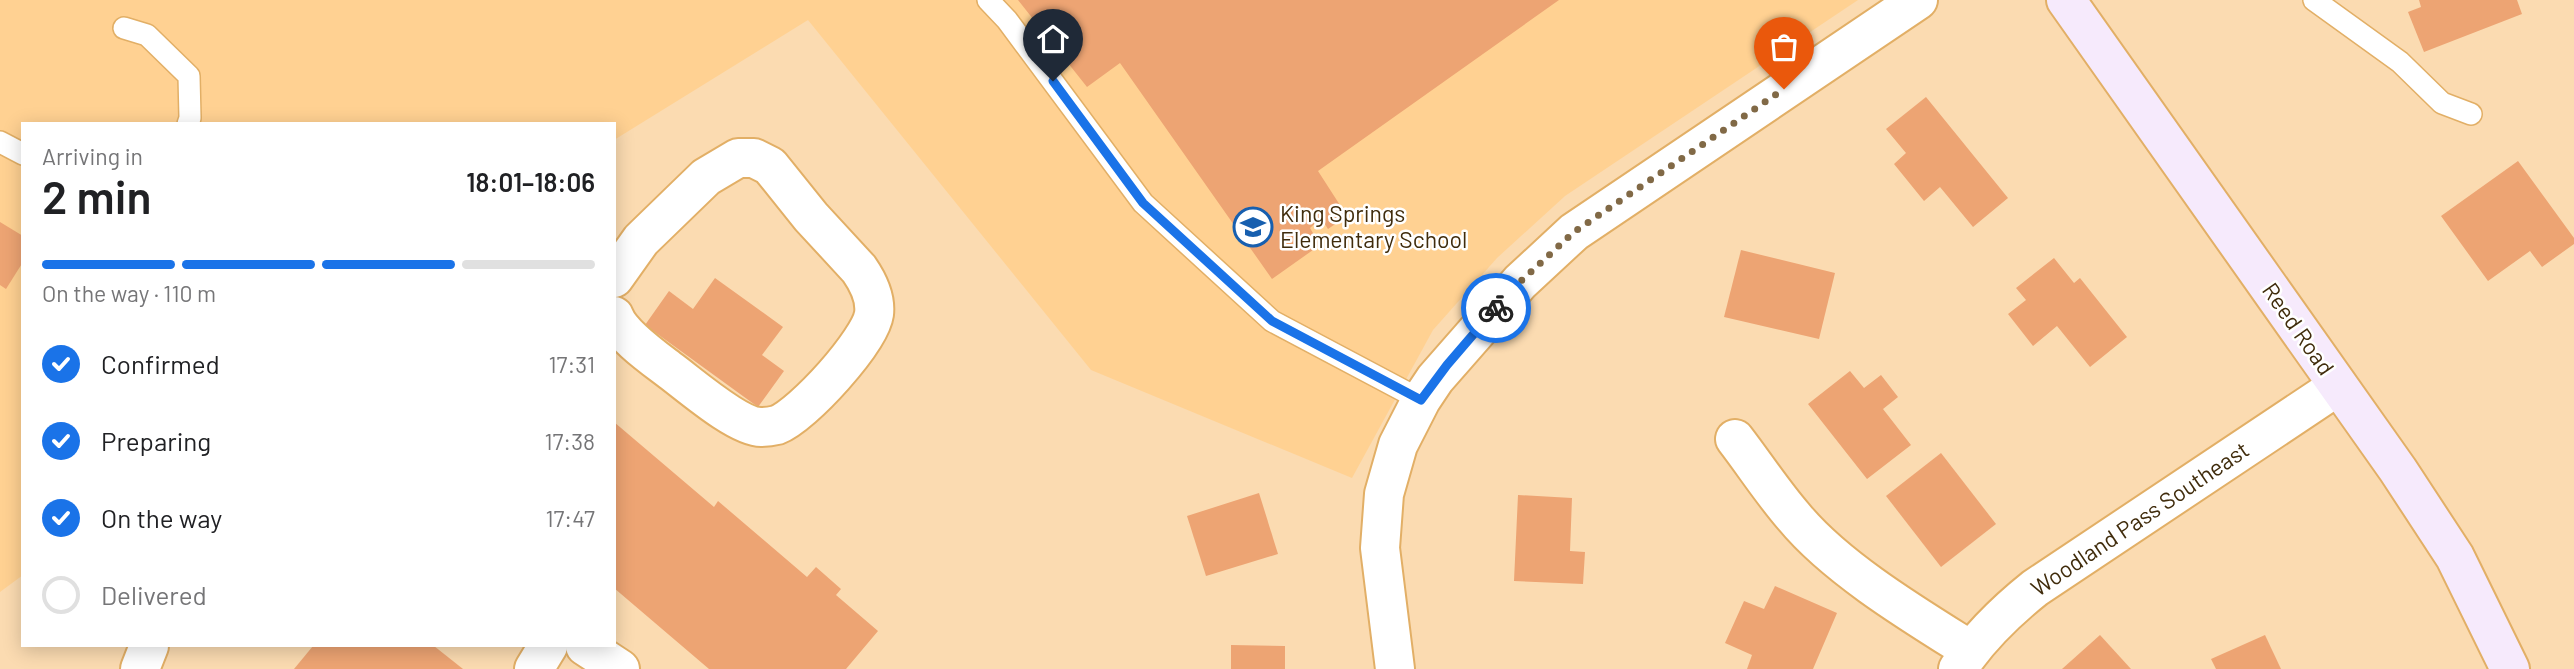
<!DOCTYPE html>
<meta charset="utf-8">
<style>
body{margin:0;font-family:Barlow,sans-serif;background:#f6f6f6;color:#202124;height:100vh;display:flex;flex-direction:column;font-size:26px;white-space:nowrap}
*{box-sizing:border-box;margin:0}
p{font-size:23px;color:#757577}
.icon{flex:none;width:38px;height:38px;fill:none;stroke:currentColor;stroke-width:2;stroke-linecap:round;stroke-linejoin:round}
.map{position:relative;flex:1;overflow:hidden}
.drawer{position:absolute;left:21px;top:122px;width:595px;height:525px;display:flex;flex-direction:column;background:#fff;border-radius:0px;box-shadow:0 4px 18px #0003}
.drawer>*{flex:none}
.pin{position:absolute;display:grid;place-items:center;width:60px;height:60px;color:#fff;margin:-72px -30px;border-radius:50% 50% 50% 0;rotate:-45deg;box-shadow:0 0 7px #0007}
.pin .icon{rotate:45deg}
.courier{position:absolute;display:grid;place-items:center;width:70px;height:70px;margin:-35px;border:5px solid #1a73e8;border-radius:50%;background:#fff;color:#222;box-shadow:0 2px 9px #0007}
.overview em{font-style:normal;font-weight:600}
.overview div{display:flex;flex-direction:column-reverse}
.overview{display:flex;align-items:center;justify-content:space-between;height:119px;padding:0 21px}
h1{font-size:46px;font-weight:600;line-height:52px}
.bar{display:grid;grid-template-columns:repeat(4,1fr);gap:10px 7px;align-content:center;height:84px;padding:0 21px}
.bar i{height:9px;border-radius:5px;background:#e0e0e0}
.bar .on{background:#1a73e8}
.bar p{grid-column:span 4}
ol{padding:0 21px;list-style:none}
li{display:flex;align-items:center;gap:21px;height:77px}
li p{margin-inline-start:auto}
li .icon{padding:7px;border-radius:50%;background:#1a73e8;color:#fff;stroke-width:4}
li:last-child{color:#757577}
li i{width:38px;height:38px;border:4px solid #e0e0e0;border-radius:50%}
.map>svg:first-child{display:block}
.built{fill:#ffd192}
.building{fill:#eda473}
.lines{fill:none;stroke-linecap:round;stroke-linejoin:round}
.lane-casing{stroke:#e2af66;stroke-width:24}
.street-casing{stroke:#e2af66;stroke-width:42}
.secondary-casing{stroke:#e2af66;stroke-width:42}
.lane{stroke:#fff;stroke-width:21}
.street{stroke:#fff;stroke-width:38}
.secondary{stroke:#f6eafc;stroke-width:38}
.done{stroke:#816946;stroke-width:7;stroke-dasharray:0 12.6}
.route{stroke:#1a73e8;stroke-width:9}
.labels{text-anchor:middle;stroke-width:5;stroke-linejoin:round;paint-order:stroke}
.poi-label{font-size:23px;fill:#402c0c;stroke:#fff;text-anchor:start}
.street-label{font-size:23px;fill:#402c0c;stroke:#fff}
</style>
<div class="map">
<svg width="2574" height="669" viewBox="0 0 2574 669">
<rect width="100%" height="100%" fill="#fbdbb1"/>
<polygon class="built" points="0,0 1858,0 1565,196 1497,258 1433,330 1352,478 1091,370 808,20 614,140 614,124 23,124 23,575 0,592"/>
<g class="building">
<polygon points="1018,0 1559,0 1318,171 1347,216 1328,229 1321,218 1310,228 1320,245 1272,279 1120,63 1087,87"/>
<polygon points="2419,0 2517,0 2522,14 2424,52 2408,12 2421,7"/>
<polygon points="1926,97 2008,198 1973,227 1940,187 1924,201 1894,164 1906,153 1886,129"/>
<polygon points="2518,161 2574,238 2574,244 2542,267 2530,251 2488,281 2441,216"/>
<polygon points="0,222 23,236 23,262 6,289 0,285"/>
<polygon points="1741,250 1835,273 1819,339 1724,317"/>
<polygon points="2054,258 2074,283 2080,278 2127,337 2090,367 2057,326 2033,346 2008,314 2026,300 2016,288"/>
<polygon points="715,278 783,327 762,355 784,371 758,407 645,325 669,291 693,309"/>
<polygon points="1850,371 1864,388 1881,375 1898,397 1883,409 1911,445 1867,479 1808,404"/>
<polygon points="614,422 714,507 718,501 807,577 816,567 841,589 836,595 878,631 846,669 709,669 614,588"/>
<polygon points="1941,453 1996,524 1941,567 1886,496"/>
<polygon points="1259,493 1278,554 1206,576 1187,516"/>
<polygon points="1518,495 1572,498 1570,551 1585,552 1583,584 1514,581"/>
<polygon points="1775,586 1837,613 1813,669 1747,669 1752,655 1725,643 1744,601 1764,609"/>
<polygon points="2100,635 2131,669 2062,669"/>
<polygon points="2265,635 2281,669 2216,669 2211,659"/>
<polygon points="1231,645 1285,646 1285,669 1231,669"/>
<polygon points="313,646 434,646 463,669 294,669"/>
</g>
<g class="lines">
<defs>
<g id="lane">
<polyline points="988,0 1007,20 1143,203 1272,321 1421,400"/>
<polyline points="2314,0 2400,62 2442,103 2471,114"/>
<polyline points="124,28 147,35 189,76 190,118 188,124"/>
<polyline points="0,142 23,154"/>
</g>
<g id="street">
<path d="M 614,278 L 641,240 L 706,177 L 738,158 L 754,158 L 770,166 L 811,217 L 859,269 C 868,282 876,298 874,314 C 870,341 803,415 777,425 C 773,426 765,427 761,427 C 738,427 690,385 671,371 C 654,358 621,335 614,316"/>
<path d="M 1735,439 C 1755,465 1773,493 1794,517 C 1836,568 1914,615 1970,650"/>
<polyline points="585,646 620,669"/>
<polyline points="140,669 149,646"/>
<polyline points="534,669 548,646"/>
<polyline points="1395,669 1380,548 1384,494 1398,445 1421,400 1435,379 1520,282 1574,232 1918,0"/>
<path d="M 1958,669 C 1979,637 2005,612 2035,588 L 2338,386"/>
</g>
<polyline id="secondary" points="2066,0 2398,470 2455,557 2510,669"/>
</defs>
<use href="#lane" class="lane-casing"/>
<use href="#street" class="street-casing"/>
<use href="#secondary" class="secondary-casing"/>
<use href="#lane" class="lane"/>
<use href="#street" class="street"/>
<use href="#secondary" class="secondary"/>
</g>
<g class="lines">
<polyline class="done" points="1496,308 1520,282 1574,232 1784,89"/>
<polyline class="route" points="1053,81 1143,203 1272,321 1421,400 1447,365 1496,308"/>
</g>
<defs>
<symbol id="school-ring" viewBox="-11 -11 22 22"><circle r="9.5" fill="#fff" stroke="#175faf" stroke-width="1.5"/><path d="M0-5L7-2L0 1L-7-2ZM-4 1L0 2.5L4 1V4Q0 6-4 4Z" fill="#175faf"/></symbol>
</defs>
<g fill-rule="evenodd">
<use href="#school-ring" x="1231" y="205" width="44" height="44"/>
</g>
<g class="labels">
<g class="poi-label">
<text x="1280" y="222">King Springs<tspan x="1280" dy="26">Elementary School</tspan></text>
</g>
<g class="street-label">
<text transform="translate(2298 329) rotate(55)" y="8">Reed Road</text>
<text transform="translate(2140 519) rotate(-34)" y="8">Woodland Pass Southeast</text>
</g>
</g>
</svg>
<div class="pin" style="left:1784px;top:89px;background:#ea580c"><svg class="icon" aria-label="bag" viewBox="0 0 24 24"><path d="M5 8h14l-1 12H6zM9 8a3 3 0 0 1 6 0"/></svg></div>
<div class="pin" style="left:1053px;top:81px;background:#1f2937"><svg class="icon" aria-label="home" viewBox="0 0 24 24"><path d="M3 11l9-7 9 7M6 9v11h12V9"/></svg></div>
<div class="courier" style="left:1496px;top:308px"><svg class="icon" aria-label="bike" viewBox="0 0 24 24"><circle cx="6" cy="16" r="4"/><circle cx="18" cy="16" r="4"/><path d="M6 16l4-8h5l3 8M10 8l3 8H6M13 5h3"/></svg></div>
<section class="drawer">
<div class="overview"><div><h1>2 min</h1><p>Arriving in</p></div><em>18:01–18:06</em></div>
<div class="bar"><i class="on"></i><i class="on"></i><i class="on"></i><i></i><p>On the way · 110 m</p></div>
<ol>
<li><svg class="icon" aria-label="check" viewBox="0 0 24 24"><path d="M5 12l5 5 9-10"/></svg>Confirmed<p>17:31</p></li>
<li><svg class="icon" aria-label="check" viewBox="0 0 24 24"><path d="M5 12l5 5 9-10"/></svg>Preparing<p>17:38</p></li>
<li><svg class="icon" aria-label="check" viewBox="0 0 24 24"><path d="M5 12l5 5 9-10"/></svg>On the way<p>17:47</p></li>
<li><i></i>Delivered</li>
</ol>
</section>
</div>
